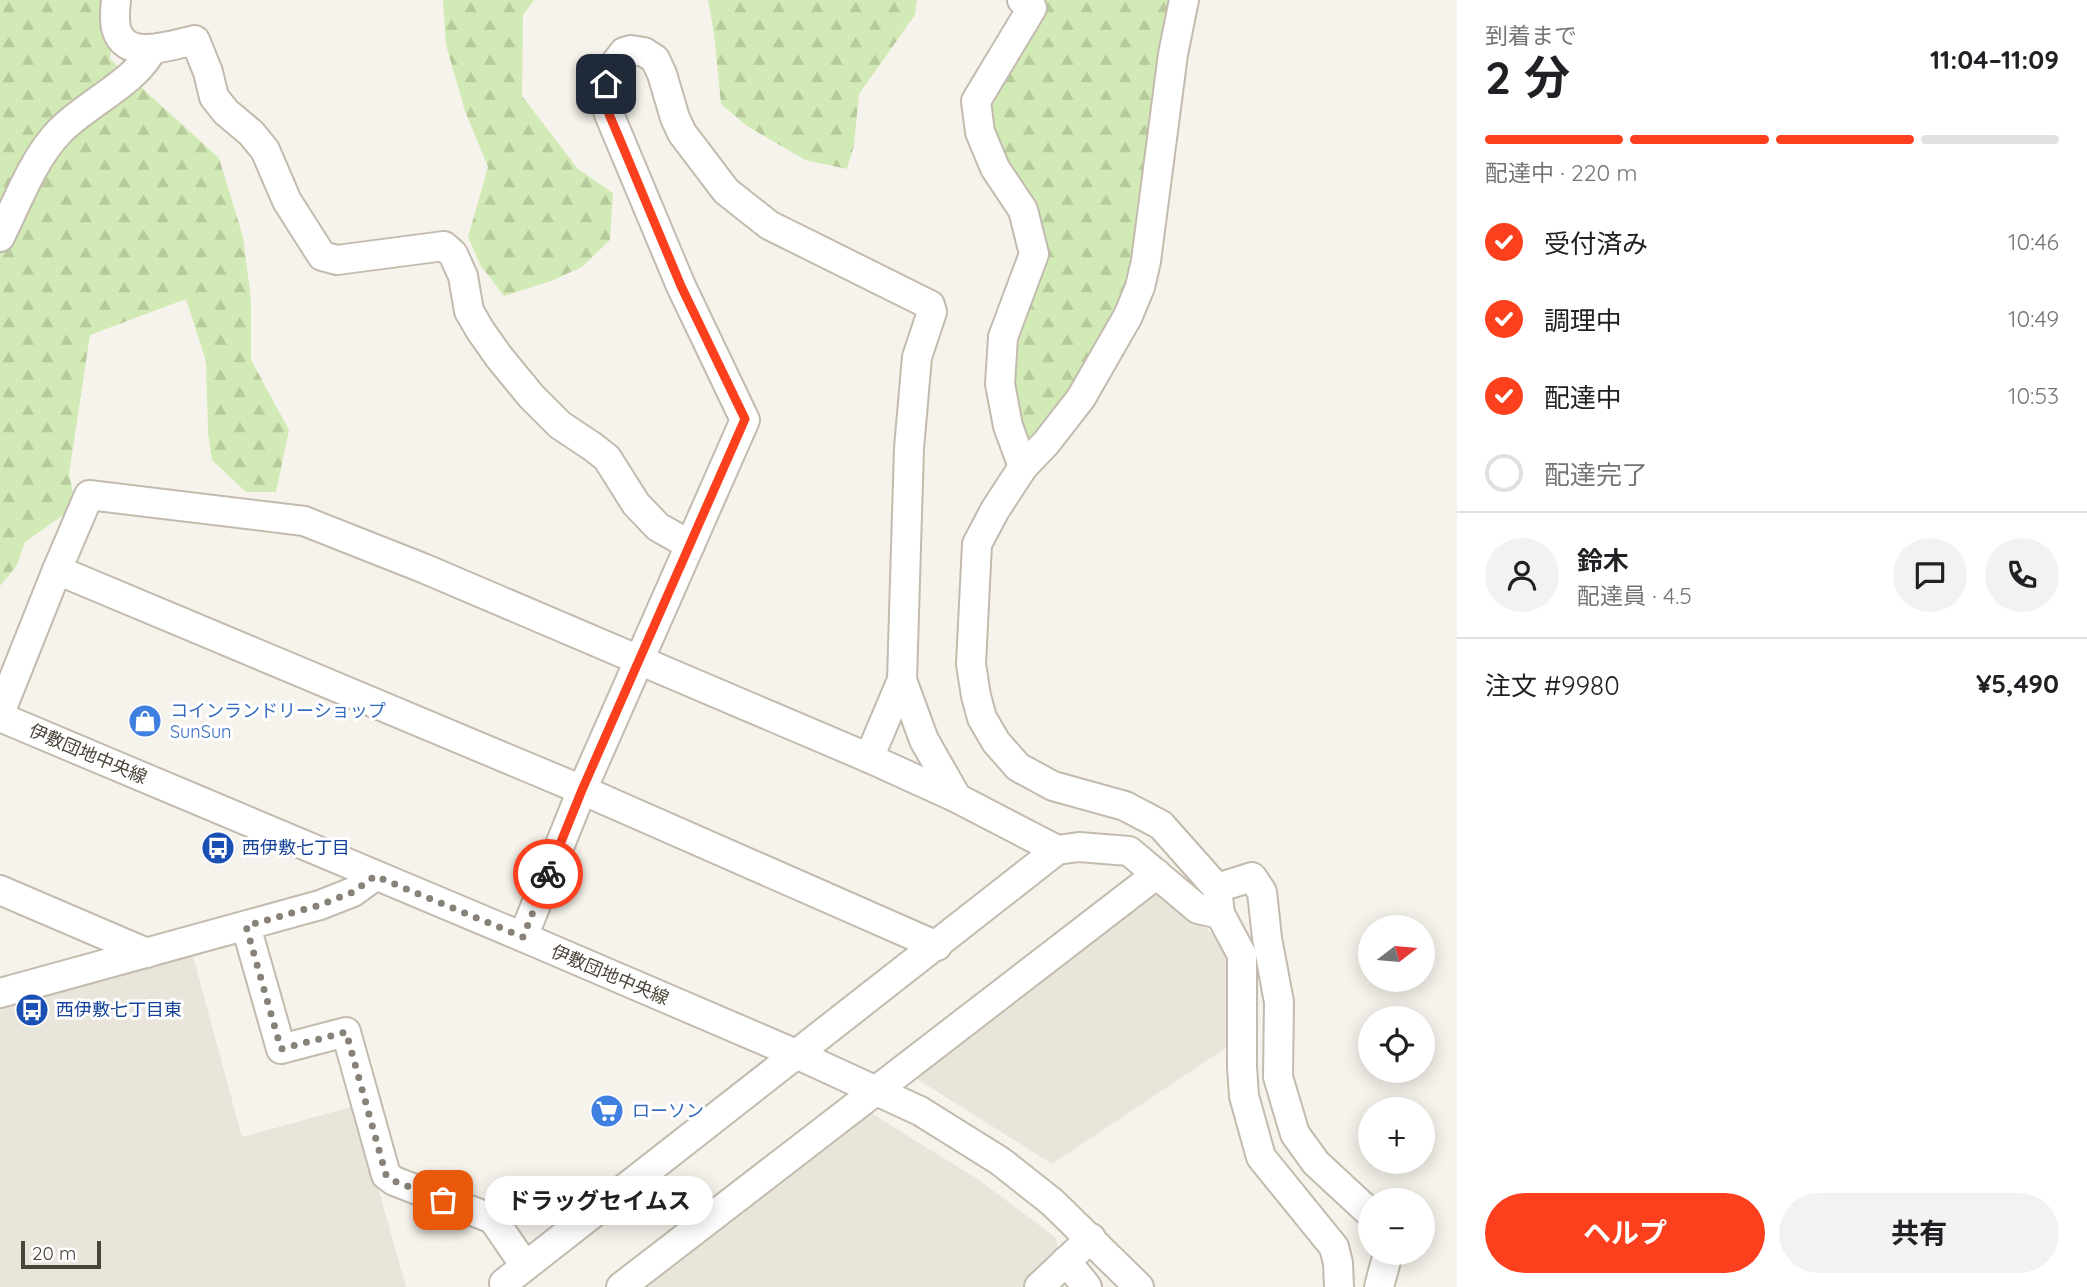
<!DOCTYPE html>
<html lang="ja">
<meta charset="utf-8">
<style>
body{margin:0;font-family:Quicksand,"Noto Sans JP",sans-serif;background:#f2f2f2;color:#202124;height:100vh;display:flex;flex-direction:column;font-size:26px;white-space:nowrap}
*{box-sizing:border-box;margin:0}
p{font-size:23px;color:#757577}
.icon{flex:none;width:38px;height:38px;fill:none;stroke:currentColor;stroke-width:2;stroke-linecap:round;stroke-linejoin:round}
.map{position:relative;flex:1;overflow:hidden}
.side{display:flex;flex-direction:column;background:#fff;width:630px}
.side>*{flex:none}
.needle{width:46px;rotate:74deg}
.tools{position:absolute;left:1358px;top:915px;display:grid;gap:14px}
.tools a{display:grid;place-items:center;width:77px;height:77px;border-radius:50%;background:#fff;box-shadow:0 4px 18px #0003;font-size:35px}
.scale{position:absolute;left:21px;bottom:18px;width:80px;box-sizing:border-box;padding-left:7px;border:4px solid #4b4439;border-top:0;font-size:19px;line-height:24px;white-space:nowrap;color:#4b4439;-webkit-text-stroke:5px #fff;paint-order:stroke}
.pin{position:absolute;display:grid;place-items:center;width:60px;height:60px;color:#fff;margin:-30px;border-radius:14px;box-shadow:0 4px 10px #0006}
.courier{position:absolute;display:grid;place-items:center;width:70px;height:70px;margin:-35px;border:5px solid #fc3f1d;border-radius:50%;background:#fff;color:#222;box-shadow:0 2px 9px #0007}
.bubble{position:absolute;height:49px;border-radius:24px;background:#fff;box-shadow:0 4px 18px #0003;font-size:23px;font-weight:700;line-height:49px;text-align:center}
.overview em{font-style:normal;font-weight:700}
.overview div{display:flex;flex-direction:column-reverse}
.overview{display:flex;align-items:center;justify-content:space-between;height:119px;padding:0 28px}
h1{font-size:46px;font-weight:700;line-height:52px}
.bar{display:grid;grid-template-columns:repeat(4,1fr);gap:10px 7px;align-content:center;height:84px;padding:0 28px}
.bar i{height:9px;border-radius:5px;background:#e0e0e0}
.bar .active{background:#fc3f1d}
.bar p{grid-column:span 4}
.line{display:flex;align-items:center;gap:18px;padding:0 28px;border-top:2px solid #e0e0e0}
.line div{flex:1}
.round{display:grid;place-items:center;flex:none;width:74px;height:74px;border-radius:37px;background:#f2f2f2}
ol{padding:0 28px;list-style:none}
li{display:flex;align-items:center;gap:21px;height:77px}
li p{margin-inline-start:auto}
li .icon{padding:7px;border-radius:50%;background:#fc3f1d;color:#fff;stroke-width:4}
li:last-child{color:#757577}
li i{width:38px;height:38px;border:4px solid #e0e0e0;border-radius:50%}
.primary-button{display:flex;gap:14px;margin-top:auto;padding:14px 28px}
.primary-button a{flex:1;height:80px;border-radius:42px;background:#fc3f1d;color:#fff;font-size:28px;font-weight:700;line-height:80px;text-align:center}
.primary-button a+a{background:#f2f2f2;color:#202124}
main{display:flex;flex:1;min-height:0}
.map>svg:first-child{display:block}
.residential{fill:#eae5da}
.forest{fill:url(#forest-firs)}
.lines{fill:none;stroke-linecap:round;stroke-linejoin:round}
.minor-casing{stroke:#c2bbae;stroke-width:32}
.minor{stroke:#fff;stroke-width:28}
.done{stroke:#878178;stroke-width:7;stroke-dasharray:0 12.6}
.route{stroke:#fc3f1d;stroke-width:9}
.labels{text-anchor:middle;stroke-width:6;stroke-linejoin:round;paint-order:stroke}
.shop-label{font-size:18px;fill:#366cbe;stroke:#fff;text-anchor:start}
.street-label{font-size:18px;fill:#4b4439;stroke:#fff}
.transit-label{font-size:18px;fill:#164399;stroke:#fff;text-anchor:start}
</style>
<main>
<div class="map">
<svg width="1457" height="1287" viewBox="0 0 1457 1287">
<defs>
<pattern id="forest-firs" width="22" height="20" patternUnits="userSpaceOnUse" patternTransform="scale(1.75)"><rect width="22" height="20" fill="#d2eab5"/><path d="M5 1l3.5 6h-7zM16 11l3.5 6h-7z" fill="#b6ca9c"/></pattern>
</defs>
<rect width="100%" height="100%" fill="#f6f3ec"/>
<g class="residential">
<polygon points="1156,892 1170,892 1232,954 1230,1045 1052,1164 917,1079"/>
<polygon points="193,956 242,1137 355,1106 406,1287 0,1287 0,1008"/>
<polygon points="866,1110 979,1180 1056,1238 1059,1254 1025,1287 638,1287"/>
</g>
<g class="forest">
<polygon points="0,0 116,0 110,59 219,158 243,237 251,299 251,360 289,430 276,492 246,492 212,460 208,432 206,361 186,299 90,335 69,474 76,506 25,542 17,565 0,586"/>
<polygon points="443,0 534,0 523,15 522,96 578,169 613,193 610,240 582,267 551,281 504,296 481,266 468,237 488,167 465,111 446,45"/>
<polygon points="708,0 917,0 915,15 859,94 854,145 847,169 805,160 747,126 721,104 714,34"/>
<polygon points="1037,0 1177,0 1131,279 1100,357 1031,443 1019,431 1012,382 1013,350 1041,253 998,163 989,95"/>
</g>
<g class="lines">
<defs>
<g id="minor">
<path d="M 116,0 C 115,9 114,19 116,28 C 125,63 171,45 195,40 L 208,72 L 214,97 L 226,112 L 251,133 L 265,150 L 287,201 L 322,256 L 337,260 L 444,246 L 453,254 L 463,276 L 469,311 L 480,330 L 499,357 L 531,396 L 560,425 L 593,447 L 607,458 L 636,504 L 658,527 L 690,545"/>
<polyline points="1022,0 1032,8 976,101 980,132 995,168 1023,210 1034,254 1003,337 1000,384 1008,426 1023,467"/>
<path d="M 0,237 C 17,203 33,159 59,132 C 84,105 138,81 152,49"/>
<polyline points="57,570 582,790 937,946"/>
<polyline points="902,680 924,740 957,798"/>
<polyline points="0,713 57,570 89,495 304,521 423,568 869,758 957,798 1057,850 1079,847 1129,851 1198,909 1220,914 1217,888 1161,825 1125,806 1053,786 1018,767 996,742 982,718 976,696 971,664 977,544 995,510 1023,467 1046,443 1081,398 1128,316 1140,287 1146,261 1173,54 1184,0"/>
<polyline points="0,717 523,937 796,1054 920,1111 1000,1161 1052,1202 1139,1287"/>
<polyline points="1217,888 1252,877 1262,892 1267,938 1279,1002 1278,1077 1295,1134 1316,1163 1370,1213"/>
<polyline points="0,890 147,953"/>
<polyline points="1220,914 1242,955 1242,1067 1244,1096 1261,1157 1334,1247 1338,1263 1339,1287"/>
<polyline points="246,926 281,1049 346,1032 386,1175 394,1181 493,1219 525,1266"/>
<polyline points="523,937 582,790 745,420 681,286 609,114 604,96 606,84 614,65 624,52 631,50 644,52 655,59 662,74 675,118 682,133 726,191 769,225 930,305 932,312 917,357 909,448 902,680 869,758"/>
<polyline points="0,993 320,905 353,892 375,876"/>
<polyline points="1066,1261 1087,1287"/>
<polyline points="504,1283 1057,850"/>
<polyline points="621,1287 1157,874"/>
<polyline points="1039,1287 1091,1238"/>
<polyline points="1379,1287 1388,1253"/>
</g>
</defs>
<use href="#minor" class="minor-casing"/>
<use href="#minor" class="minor"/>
</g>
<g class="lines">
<polyline class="done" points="443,1200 394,1181 386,1175 346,1032 281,1049 246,926 320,905 353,892 375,876 523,937 548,874"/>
<polyline class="route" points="548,874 582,790 745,419 681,286 620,140 609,114 604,96 606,84"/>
</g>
<defs>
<symbol id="shop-disc" viewBox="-11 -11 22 22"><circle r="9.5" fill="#3f7fe0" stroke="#fff"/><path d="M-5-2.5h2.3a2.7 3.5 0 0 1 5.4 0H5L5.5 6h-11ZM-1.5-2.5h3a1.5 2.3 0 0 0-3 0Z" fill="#fff"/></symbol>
<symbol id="bus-disc" viewBox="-11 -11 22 22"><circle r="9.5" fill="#1a4fb4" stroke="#fff"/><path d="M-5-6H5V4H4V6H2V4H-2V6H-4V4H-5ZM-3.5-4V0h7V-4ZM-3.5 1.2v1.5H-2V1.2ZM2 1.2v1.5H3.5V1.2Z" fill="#fff"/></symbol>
<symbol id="supermarket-disc" viewBox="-11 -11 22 22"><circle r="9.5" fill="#3f7fe0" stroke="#fff"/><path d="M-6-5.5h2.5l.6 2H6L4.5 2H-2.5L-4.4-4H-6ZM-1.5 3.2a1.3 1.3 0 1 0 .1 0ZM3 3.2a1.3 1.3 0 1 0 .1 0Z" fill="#fff"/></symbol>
</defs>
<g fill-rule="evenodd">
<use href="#shop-disc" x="126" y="702" width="38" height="38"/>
<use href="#bus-disc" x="199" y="829" width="38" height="38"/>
<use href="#bus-disc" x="13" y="991" width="38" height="38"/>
<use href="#supermarket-disc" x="588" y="1092" width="38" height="38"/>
</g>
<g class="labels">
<g class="shop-label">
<text x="170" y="717">コインランドリーショップ<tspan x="170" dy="21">SunSun</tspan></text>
<text x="632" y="1117">ローソン</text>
</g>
<g class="street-label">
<text transform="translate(88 754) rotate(23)" y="6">伊敷団地中央線</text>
<text transform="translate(610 975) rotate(23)" y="6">伊敷団地中央線</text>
</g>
<g class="transit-label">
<text x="242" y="854">西伊敷七丁目</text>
<text x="56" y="1016">西伊敷七丁目東</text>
</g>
</g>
</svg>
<div class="tools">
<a><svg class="needle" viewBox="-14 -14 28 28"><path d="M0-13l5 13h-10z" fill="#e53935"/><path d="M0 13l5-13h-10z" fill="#757577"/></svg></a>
<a><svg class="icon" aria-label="locate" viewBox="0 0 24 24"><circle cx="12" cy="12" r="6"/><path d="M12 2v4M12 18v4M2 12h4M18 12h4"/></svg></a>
<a>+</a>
<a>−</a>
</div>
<div class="scale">20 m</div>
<div class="pin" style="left:443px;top:1200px;background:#ea580c"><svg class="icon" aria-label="bag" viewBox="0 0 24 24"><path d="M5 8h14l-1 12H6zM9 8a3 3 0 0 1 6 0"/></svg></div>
<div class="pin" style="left:606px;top:84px;background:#1f2937"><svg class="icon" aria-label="home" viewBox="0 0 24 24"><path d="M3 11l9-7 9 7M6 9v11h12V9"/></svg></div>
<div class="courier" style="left:548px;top:874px"><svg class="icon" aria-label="bike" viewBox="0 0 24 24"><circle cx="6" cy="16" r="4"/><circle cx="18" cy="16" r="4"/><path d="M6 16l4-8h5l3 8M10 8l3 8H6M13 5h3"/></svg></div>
<div class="bubble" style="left:485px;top:1176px;width:228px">ドラッグセイムス</div>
</div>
<section class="side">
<div class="overview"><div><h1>2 分</h1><p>到着まで</p></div><em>11:04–11:09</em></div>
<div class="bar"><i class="active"></i><i class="active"></i><i class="active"></i><i></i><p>配達中 · 220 m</p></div>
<ol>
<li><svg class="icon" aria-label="check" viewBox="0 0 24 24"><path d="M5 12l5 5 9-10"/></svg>受付済み<p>10:46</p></li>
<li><svg class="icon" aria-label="check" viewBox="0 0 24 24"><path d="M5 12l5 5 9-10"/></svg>調理中<p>10:49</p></li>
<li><svg class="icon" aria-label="check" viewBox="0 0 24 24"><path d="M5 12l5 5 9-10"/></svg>配達中<p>10:53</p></li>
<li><i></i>配達完了</li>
</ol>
<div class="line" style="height:126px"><a class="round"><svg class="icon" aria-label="person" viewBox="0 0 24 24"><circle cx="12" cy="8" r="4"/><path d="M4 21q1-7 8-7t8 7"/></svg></a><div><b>鈴木</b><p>配達員 · 4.5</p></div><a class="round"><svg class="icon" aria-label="chat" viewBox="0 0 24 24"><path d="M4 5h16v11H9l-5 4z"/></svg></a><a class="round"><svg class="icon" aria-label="phone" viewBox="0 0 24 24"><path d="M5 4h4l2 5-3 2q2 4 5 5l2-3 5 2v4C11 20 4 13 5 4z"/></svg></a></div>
<div class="line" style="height:91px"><div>注文 #9980</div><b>¥5,490</b></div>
<div class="primary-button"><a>ヘルプ</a><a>共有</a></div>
</section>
</main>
